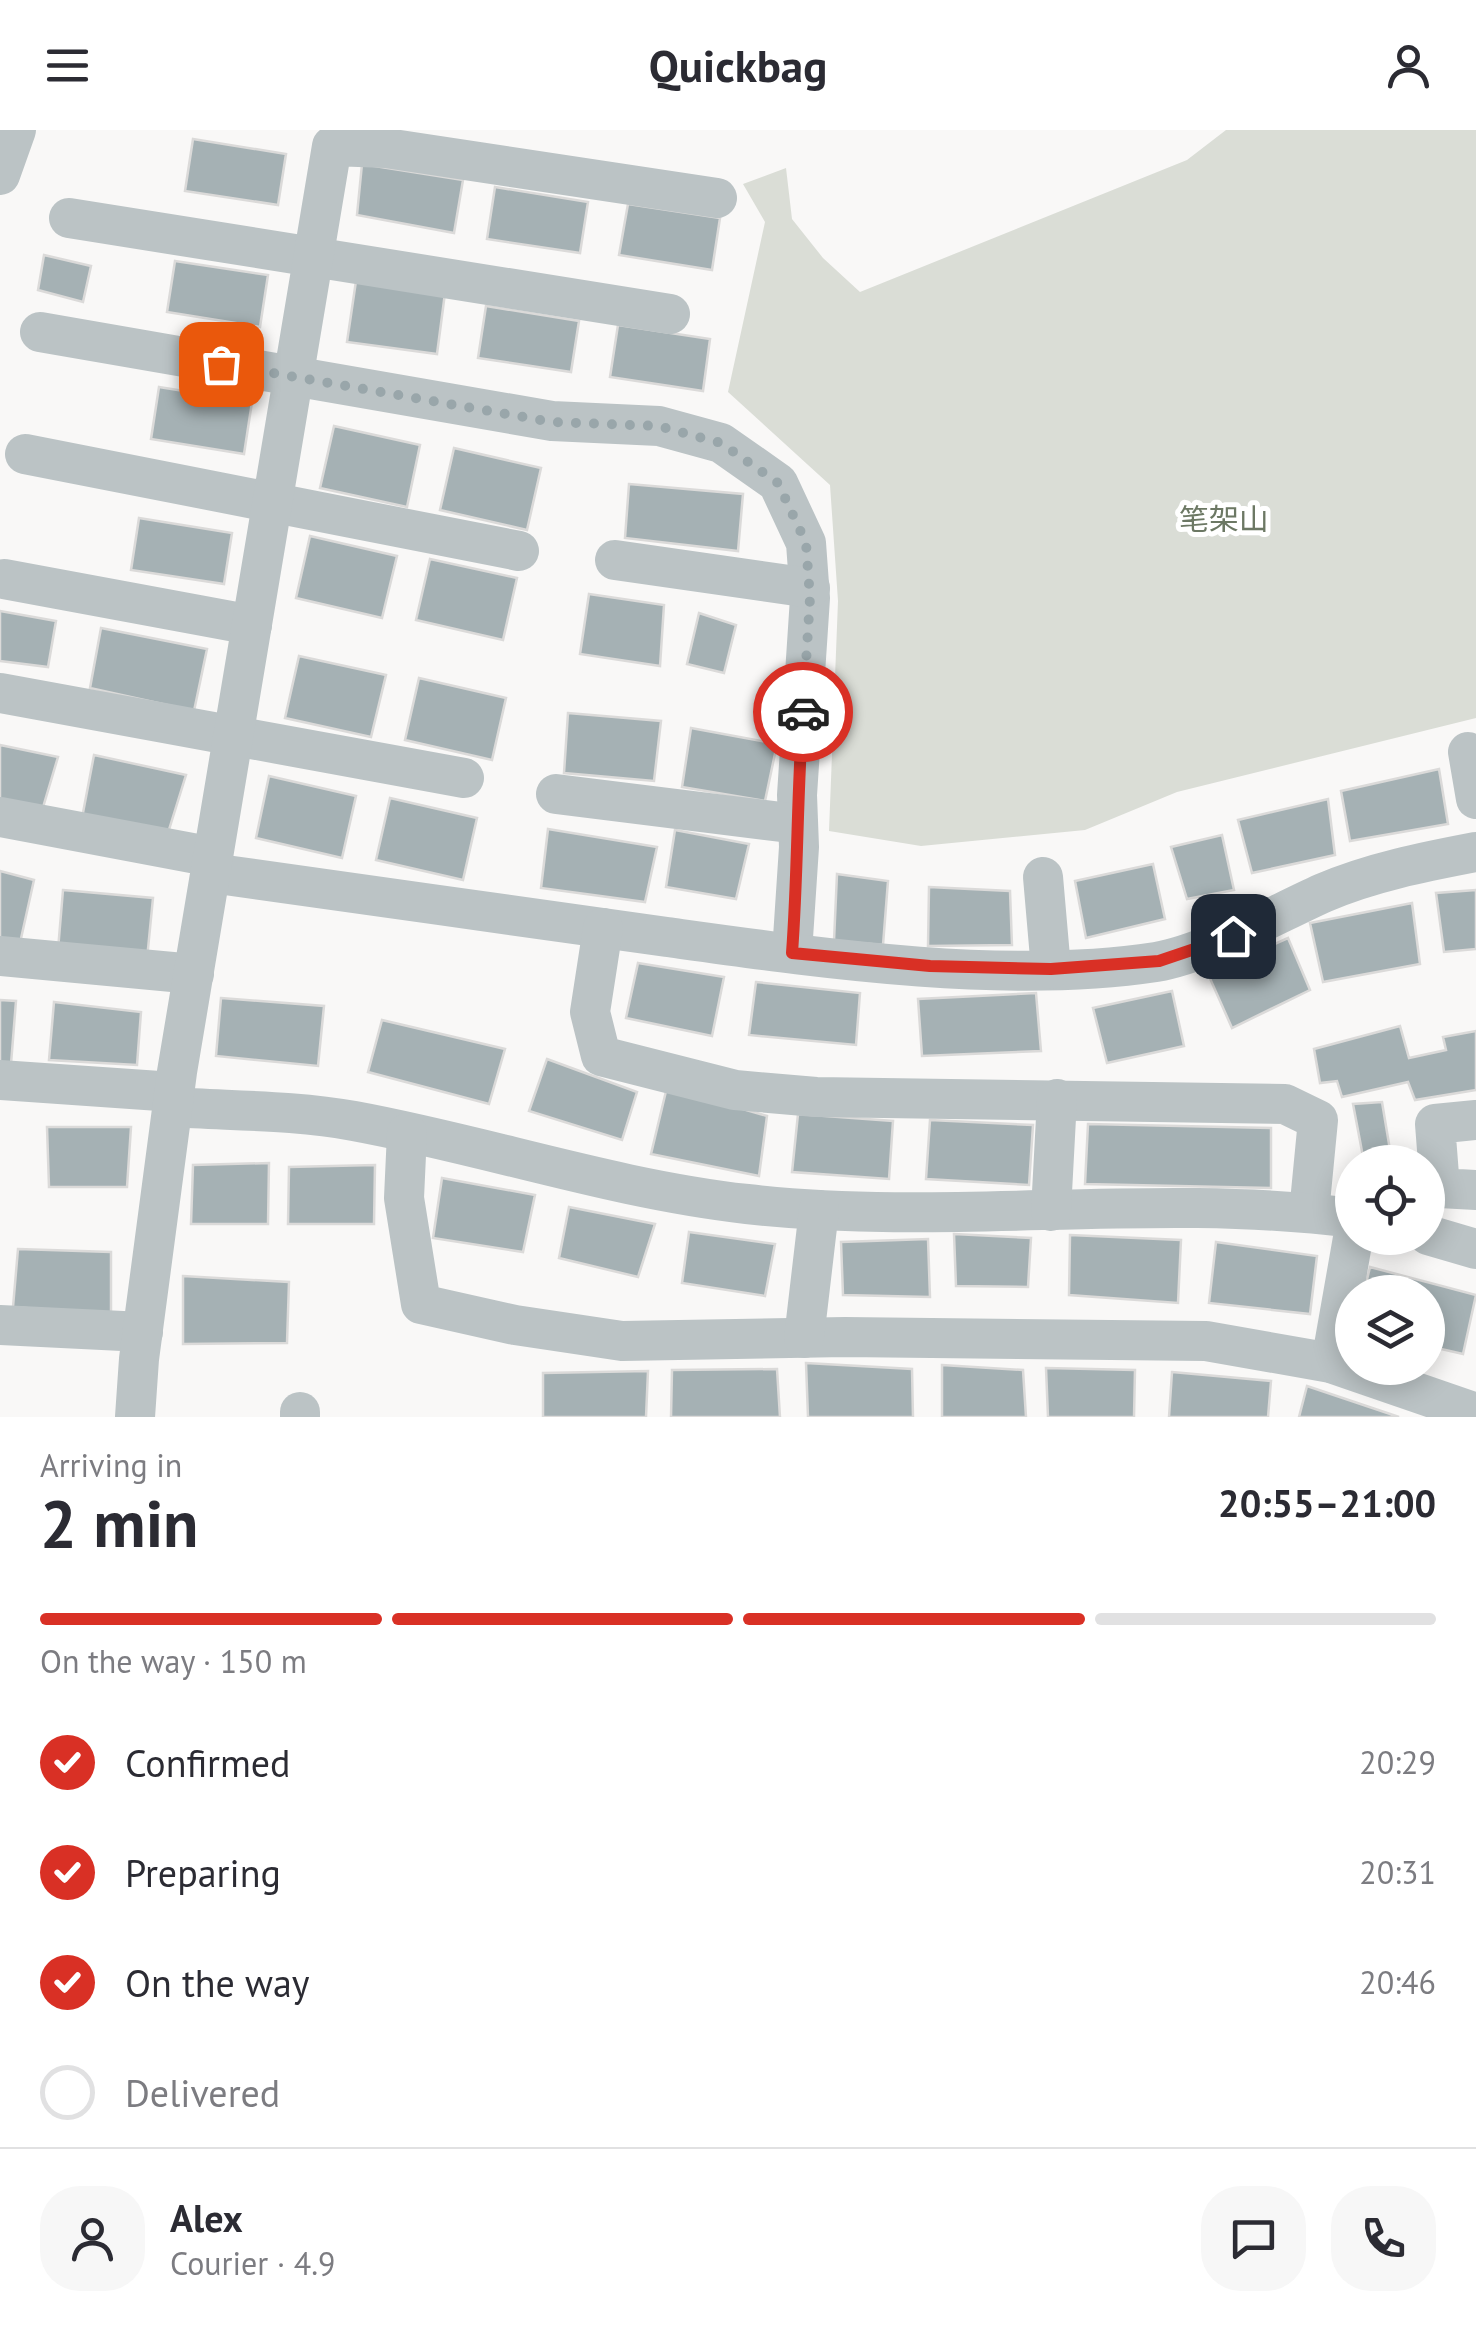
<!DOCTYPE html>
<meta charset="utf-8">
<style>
body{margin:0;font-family:"PT Sans","Noto Sans SC",sans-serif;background:#f7f7f7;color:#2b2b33;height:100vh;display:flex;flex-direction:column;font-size:38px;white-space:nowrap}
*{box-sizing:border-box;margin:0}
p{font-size:32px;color:#7c7c81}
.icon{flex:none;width:55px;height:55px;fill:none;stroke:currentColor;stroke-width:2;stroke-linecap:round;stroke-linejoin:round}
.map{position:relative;height:1287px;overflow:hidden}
.panel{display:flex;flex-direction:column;background:#fff;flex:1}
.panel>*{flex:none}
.fabs{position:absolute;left:1335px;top:1015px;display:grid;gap:20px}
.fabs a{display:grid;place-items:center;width:110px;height:110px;border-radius:50%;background:#fff;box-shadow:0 5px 25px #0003;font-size:50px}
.pin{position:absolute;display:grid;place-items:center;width:85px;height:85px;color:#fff;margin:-42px;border-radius:20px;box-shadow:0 5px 15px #0006}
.courier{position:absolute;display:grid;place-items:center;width:100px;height:100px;margin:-50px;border:8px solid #d93025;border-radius:50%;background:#fff;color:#222;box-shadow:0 2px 12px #0007}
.head em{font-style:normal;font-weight:700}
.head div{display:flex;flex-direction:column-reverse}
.head{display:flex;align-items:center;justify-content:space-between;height:170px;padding:0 40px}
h1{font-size:65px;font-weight:700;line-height:75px}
.bar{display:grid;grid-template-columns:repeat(4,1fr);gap:15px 10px;align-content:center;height:120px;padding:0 40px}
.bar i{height:12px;border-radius:8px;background:#e1e1e2}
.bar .on{background:#d93025}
.bar p{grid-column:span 4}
.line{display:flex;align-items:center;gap:25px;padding:0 40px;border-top:2px solid #e1e1e2}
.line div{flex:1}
.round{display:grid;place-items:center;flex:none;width:105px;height:105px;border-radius:40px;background:#f7f7f7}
ol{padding:0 40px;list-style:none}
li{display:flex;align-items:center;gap:30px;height:110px}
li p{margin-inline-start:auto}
li .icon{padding:10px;border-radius:50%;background:#d93025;color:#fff;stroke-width:4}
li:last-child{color:#7c7c81}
li i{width:55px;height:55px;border:5px solid #e1e1e2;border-radius:50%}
header{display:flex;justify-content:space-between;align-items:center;height:130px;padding:0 40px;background:#fff;font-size:45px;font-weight:700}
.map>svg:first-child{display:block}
.green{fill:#daddd6}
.building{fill:#a5b1b4;stroke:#dbdad9;stroke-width:2.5}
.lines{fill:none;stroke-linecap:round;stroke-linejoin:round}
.minor{stroke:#bbc3c5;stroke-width:40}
.done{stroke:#99a6aa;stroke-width:10;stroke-dasharray:0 18}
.route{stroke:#d93025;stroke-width:12}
.labels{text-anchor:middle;stroke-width:10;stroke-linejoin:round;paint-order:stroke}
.park-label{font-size:30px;fill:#6c7864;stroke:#fff}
</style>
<header><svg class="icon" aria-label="menu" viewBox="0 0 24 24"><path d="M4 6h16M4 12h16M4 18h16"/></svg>Quickbag<svg class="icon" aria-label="person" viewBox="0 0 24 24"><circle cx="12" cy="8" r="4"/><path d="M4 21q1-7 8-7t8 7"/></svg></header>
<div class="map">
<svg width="1476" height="1287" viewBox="0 0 1476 1287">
<rect width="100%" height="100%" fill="#f9f8f7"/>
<polygon class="green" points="1226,0 1476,0 1476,588 1177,662 1085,700 921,716 829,701 838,471 830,355 728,262 765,92 743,54 786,38 792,89 823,128 860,162 1187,30"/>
<g class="building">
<polygon points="193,9 286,24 278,75 185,61"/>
<polygon points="362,34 463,50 454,103 357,85"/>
<polygon points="495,57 588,72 580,123 487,109"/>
<polygon points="628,74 720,88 712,140 619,125"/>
<polygon points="44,125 91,136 83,172 38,160"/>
<polygon points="175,131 268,145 260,197 167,182"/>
<polygon points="356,151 445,163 437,224 347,212"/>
<polygon points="486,176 579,191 571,242 478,228"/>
<polygon points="618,195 710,209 703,261 610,247"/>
<polygon points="159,257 252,272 244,324 151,309"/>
<polygon points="334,296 420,315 407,377 320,358"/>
<polygon points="454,318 541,338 527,400 440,380"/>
<polygon points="629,354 743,364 738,421 625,408"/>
<polygon points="139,388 232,403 224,454 131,440"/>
<polygon points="310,406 397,426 382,488 296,468"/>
<polygon points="430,429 517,448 503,510 416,490"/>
<polygon points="589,464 664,475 660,536 580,524"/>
<polygon points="0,481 56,491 48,537 0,531"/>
<polygon points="699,483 736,495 724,543 687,534"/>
<polygon points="101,498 207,519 194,581 90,558"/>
<polygon points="299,526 386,545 371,607 285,588"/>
<polygon points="419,548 506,568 492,630 405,610"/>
<polygon points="568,583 661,591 654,651 564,643"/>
<polygon points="691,598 777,614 765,671 682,657"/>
<polygon points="0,615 58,627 41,684 0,675"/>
<polygon points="94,625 186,645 167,706 82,688"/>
<polygon points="1439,639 1448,694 1350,711 1341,661"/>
<polygon points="269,646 356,666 342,728 256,708"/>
<polygon points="390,668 477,688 463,750 376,730"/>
<polygon points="1328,669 1335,725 1252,743 1238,690"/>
<polygon points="548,699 657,717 645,772 541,758"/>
<polygon points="675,700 749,714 736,769 666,757"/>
<polygon points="1222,705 1234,760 1187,769 1171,717"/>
<polygon points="1153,734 1165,789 1086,808 1075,751"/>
<polygon points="0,741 34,750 20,813 0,808"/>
<polygon points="837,744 888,751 883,815 834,811"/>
<polygon points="929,757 1010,761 1012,815 928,816"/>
<polygon points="63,760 153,768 147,829 58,820"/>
<polygon points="1476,760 1476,819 1444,822 1436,763"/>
<polygon points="1412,773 1420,834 1323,852 1310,793"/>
<polygon points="1288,808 1310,860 1232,898 1208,844"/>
<polygon points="638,833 724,847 712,906 626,888"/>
<polygon points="756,852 860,863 856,915 749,905"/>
<polygon points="1172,861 1184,916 1107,933 1093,878"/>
<polygon points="1036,863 1041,921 922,926 918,869"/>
<polygon points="221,868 324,876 318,936 216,926"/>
<polygon points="0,870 16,871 11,934 0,933"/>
<polygon points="54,872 141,882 137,935 49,930"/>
<polygon points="382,890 505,919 489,974 368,942"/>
<polygon points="1400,896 1409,928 1446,920 1443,907 1476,901 1476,960 1415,970 1408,952 1342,967 1337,951 1320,953 1314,919"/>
<polygon points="547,929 637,962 622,1010 529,981"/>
<polygon points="667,957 767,986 759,1046 651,1024"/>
<polygon points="1382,972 1392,1032 1364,1032 1353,974"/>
<polygon points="798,984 893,991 889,1049 792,1042"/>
<polygon points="930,990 1033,995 1029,1055 926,1049"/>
<polygon points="1088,994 1271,998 1271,1058 1085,1054"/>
<polygon points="47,997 131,997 127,1057 49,1057"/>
<polygon points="269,1033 268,1094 191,1094 193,1035"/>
<polygon points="375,1035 374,1094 288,1094 289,1037"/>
<polygon points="442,1048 535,1065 523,1122 433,1108"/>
<polygon points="569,1077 655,1094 638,1147 559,1128"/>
<polygon points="689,1102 775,1114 765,1166 682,1153"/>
<polygon points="954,1104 1031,1108 1028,1157 956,1156"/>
<polygon points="1070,1105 1181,1110 1178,1173 1069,1165"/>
<polygon points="928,1109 930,1167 843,1165 841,1112"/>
<polygon points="1216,1112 1317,1126 1310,1184 1209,1173"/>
<polygon points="18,1119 111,1122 111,1185 13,1177"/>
<polygon points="1370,1137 1476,1165 1463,1224 1428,1216 1428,1162 1364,1162"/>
<polygon points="183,1146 289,1152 287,1213 183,1214"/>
<polygon points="806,1233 912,1239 913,1287 808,1287"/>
<polygon points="942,1235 1023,1240 1026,1287 942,1287"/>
<polygon points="1046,1238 1135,1240 1134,1287 1048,1287"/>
<polygon points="777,1239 780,1287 671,1287 672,1240"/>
<polygon points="648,1241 646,1287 543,1287 543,1243"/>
<polygon points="1172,1242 1271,1251 1268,1287 1169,1287"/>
<polygon points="1307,1256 1399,1287 1299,1287"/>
</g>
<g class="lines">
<g class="minor">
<polyline points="0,45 16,0"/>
<polyline points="69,88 670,184"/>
<polyline points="40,202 552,291 659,296 721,313 778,353 806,413 810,468 797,665 799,717 792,823"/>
<polyline points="25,324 519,421"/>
<polyline points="615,430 810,458"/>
<polyline points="4,449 252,495"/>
<polyline points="0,563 464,648"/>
<polyline points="1468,622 1476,669"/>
<polyline points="556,664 798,694"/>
<polyline points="0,687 213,727"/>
<path d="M 211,743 C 363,764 515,786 667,807 C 819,828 1004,855 1156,832 C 1208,823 1274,785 1323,763 C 1372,742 1424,732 1476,722"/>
<polyline points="1043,747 1051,839"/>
<polyline points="603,798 590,882 601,926 735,960 816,967 1285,974 1318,990 1309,1083"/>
<polyline points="0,826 194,844"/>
<polyline points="0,950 174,962"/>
<path d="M 172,977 C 232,981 295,980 354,991 C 485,1015 613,1059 747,1074 C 948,1097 1152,1062 1352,1088"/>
<polyline points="1476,990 1435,994 1440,1058 1476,1060"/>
<polyline points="407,1003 404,1068 421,1174 515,1195 622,1211 845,1207 1206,1211 1331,1233 1476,1283"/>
<polyline points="1051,1081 1057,969"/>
<polyline points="1428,1105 1476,1119"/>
<polyline points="0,1195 143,1202"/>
<polyline points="804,1208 819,1080"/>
<polyline points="1331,1233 1353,1108"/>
<polyline points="300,1282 300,1287"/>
<polyline points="135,1287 139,1229 177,942 332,16 386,18 717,68"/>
</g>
</g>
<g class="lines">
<polyline class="done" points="221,234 552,292 658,296 721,313 778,353 806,413 810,468 803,582"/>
<path class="route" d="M 803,582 C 797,662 798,742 792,823 L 930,836 L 1051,839 L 1159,831 L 1233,806"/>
</g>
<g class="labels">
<g class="park-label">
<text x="1224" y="400">笔架山</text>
</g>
</g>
</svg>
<div class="fabs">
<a><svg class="icon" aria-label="locate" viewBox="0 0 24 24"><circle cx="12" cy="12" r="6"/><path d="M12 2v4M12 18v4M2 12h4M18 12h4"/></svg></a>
<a><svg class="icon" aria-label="layers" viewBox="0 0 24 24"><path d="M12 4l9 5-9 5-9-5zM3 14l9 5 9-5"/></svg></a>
</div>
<div class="pin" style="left:221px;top:234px;background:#ea580c"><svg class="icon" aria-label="bag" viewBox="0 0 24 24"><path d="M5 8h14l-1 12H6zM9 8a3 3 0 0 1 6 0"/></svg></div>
<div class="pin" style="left:1233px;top:806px;background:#1f2937"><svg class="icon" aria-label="home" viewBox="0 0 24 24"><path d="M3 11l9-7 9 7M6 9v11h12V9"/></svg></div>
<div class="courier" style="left:803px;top:582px"><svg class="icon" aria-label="car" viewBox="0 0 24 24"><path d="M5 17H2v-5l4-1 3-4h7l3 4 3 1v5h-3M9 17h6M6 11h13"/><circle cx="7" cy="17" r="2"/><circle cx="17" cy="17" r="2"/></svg></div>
</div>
<section class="panel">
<div class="head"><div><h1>2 min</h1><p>Arriving in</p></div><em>20:55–21:00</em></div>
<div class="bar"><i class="on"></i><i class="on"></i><i class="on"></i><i></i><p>On the way · 150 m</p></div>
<ol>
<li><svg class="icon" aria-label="check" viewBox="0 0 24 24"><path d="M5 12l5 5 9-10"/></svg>Confirmed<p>20:29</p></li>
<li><svg class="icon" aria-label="check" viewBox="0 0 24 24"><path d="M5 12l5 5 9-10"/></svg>Preparing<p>20:31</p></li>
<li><svg class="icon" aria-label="check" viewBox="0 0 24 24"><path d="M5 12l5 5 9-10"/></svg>On the way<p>20:46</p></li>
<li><i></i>Delivered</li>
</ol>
<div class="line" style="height:180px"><a class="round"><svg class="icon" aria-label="person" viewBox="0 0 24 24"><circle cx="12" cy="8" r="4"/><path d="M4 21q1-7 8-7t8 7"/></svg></a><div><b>Alex</b><p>Courier · 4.9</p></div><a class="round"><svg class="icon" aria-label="chat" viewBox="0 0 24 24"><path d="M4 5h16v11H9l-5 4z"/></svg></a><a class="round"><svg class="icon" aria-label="phone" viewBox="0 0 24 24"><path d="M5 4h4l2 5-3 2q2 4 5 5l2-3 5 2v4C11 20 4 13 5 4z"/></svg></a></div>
</section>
